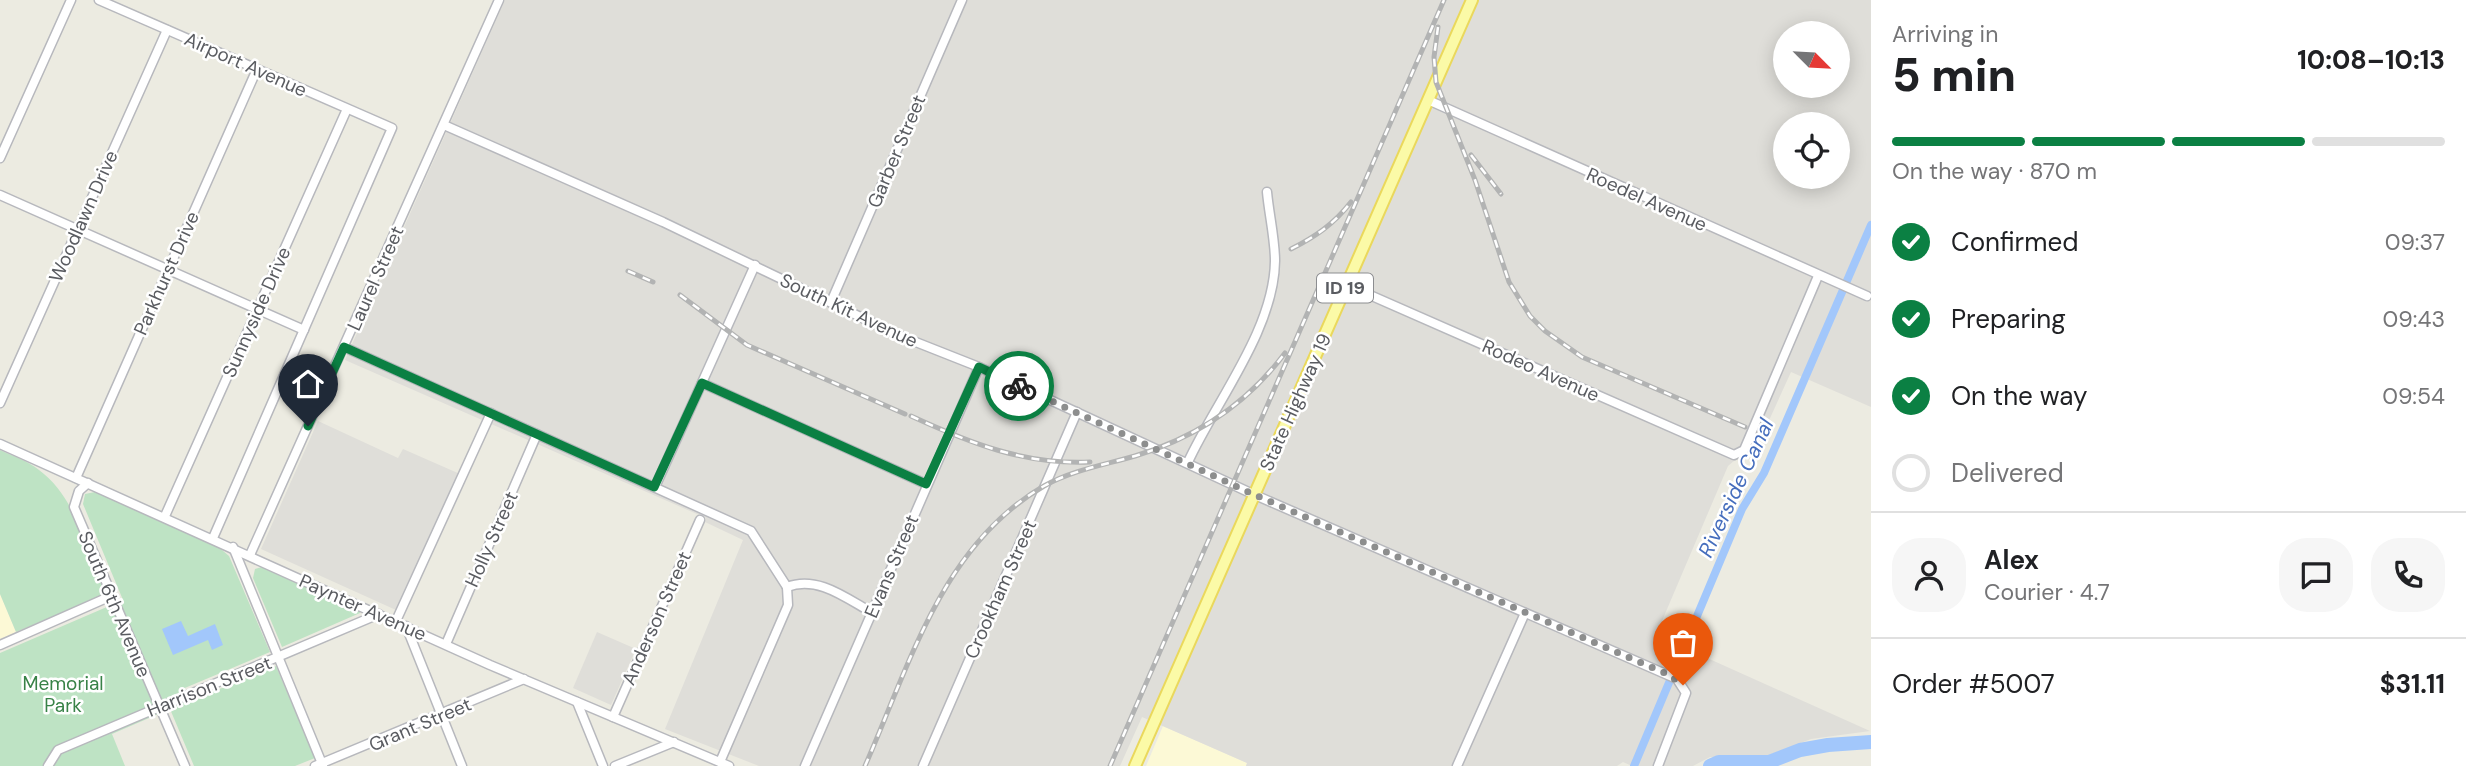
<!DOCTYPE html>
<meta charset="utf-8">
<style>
body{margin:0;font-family:"DM Sans",sans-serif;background:#f6f6f6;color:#202124;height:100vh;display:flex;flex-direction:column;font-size:26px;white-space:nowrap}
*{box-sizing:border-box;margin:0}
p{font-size:23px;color:#757577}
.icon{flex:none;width:38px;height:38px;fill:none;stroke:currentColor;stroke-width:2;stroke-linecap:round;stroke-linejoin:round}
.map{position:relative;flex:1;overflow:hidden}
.drawer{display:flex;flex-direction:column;background:#fff;width:595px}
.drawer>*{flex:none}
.needle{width:46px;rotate:114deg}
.buttons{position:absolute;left:1773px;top:21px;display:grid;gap:14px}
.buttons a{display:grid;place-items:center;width:77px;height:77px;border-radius:50%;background:#fff;box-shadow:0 4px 18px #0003;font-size:35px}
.pin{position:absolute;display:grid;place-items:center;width:60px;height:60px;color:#fff;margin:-72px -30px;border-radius:50% 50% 50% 0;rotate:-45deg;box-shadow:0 0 7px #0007}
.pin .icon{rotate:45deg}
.courier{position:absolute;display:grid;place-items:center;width:70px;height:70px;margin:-35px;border:5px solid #0b8043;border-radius:50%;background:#fff;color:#222;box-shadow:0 2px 9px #0007}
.head em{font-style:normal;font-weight:800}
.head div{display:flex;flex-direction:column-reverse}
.head{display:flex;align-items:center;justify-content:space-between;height:119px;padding:0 21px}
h1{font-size:46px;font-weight:800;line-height:52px}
.bar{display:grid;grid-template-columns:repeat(4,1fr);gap:10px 7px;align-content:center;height:84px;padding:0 21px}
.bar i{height:9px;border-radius:5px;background:#e0e0e0}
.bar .selected{background:#0b8043}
.bar p{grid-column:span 4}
.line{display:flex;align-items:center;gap:18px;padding:0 21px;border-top:2px solid #e0e0e0}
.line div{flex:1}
.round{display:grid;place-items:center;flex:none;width:74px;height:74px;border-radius:28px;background:#f6f6f6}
ol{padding:0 21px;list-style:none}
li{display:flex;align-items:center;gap:21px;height:77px}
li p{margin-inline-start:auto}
li .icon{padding:7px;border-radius:50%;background:#0b8043;color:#fff;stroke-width:4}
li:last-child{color:#757577}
li i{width:38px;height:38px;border:4px solid #e0e0e0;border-radius:50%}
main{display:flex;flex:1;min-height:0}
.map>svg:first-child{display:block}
.commercial{fill:#fcf9d6}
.industrial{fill:#dfded9;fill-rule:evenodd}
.green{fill:#bee3c4}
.water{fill:#a2c7fb}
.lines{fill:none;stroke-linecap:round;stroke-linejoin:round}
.canal{stroke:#a2c7fb;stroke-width:8}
.river{stroke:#a2c7fb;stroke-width:14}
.minor-casing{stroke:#b7b8bd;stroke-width:11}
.major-casing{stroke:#ead85c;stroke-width:14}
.minor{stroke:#fff;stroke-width:8}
.major{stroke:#fbfaa7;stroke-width:10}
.rail-casing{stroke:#b2b3b3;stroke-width:5}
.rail{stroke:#fff;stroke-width:2.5;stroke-dasharray:8;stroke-linecap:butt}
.done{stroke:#8d8e8e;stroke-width:7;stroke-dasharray:0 12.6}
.route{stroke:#0b8043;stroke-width:9}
.labels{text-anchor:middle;stroke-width:5;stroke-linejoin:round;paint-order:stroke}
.shield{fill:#fff;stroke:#8c8d90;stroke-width:2}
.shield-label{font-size:18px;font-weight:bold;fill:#5a5c61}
.street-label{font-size:19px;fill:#5a5c61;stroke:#fff}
.park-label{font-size:19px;fill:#388247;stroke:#fff}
.water-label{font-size:21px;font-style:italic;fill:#466ebd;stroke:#fff}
</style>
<main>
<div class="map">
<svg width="1871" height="766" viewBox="0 0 1871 766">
<rect width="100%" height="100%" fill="#ecebe1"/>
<g class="commercial">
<polygon points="0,594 16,632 0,639"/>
<polygon points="1163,726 1247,763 1246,766 1146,766"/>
</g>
<g class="industrial">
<path d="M 505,0 L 1871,0 L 1871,407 L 1791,372 L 1761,438 L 1728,466 L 1656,635 L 1870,731 L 1811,739 L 1764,757 L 1710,757 L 1693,766 L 1632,766 L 1623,762 L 1617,766 L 1246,766 L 1247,763 L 1142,717 L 1120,766 L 759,766 L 665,729 L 743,540 L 705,522 L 706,518 L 345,360 ZM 1785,33 L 1838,33 L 1838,86 L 1785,86 ZM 1785,124 L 1838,124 L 1838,177 L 1785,177 Z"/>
<polygon points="318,421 398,458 403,449 460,474 396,610 261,549"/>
<polygon points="597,632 636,649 611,705 573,688"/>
</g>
<g class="green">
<path d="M 0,450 C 13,456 28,461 39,470 C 76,497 90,554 107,594 L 16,632 L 0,594 Z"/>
<polygon points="95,492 215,544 229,556 270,652 180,690 185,703 276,666 315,758 295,766 194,766 170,709 112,734 125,766 0,766 0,653 123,600 83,504 85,494"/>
<polygon points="265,566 359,609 360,613 282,647 253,578 255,569"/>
</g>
<polygon class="water" points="181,621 188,636 215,624 223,645 212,650 208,640 173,655 162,629"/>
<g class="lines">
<polyline class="canal" points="1634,766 1742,509 1764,473 1871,225"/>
<polyline class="river" points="1710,766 1719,762 1769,762 1800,750 1828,745 1871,742"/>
<defs>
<g id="minor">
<polyline points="99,0 392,128 213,538"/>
<polyline points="1428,100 1867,296"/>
<polyline points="444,125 663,222 898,335 979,367 1255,495 1677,679 1686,693 1658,766"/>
<polyline points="0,158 71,0"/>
<polyline points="0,195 304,330"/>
<polyline points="1347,285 1734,455 1744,450 1818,276"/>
<polyline points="831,302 962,0"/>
<polyline points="344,347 751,531 787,587"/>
<polyline points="702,383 926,484"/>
<polyline points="0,403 167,30"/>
<polyline points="0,444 490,665 729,766"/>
<path d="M 1188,462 C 1216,401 1274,330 1275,261 C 1275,239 1269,214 1267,192"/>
<polyline points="76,478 257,69"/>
<polyline points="88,483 79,491 74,507 185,766"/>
<polyline points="655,487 755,265"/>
<polyline points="165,516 347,109"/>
<polyline points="233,547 323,766"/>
<polyline points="250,555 499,0"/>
<path d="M 787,587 C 817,575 846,598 871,612"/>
<polyline points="396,621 491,413"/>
<polyline points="406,626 462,766"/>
<polyline points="446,644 537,434"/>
<polyline points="0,645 111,596"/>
<polyline points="577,702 603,766"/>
<polyline points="613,717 700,520"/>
<polyline points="720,762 788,605 787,587"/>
<polyline points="48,766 58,750 379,614"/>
<polyline points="315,766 524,679"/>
<polyline points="615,766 674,742"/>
<polyline points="805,766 979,367"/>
<polyline points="923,766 1077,412"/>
<polyline points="1457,766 1525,613"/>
</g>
<polyline id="major" points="1135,766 1472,0"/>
</defs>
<use href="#minor" class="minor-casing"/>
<use href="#major" class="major-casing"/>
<use href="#minor" class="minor"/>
<use href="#major" class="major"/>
<defs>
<g id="rail">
<polyline points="1438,27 1434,57 1436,82 1475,180 1509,282 1530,316 1545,331 1582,357 1745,427"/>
<polyline points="1471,155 1501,194"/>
<path d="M 1291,249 C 1315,237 1334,224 1351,202"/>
<polyline points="628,271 653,282"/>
<polyline points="680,295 747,345 905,414"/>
<path d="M 911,416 C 970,443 1024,465 1090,462"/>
<path d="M 865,766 C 910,664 942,545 1044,486 C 1073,470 1104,465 1135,456 C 1195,438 1247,404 1285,353"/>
<polyline points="1110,766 1444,0"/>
</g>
</defs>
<use href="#rail" class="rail-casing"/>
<use href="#rail" class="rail"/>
</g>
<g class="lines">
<polyline class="done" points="1019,386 1255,495 1667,674 1683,685"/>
<polyline class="route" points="308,426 344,347 654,487 702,383 926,484 979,367 1019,386"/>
</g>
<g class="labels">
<rect class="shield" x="1317" y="273.5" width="56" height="29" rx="5"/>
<g class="shield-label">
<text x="1345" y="294">ID 19</text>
</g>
<g class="street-label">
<text transform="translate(246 64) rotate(24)" y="7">Airport Avenue</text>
<text transform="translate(896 151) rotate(-67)" y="7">Garber Street</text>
<text transform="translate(1647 199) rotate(24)" y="7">Roedel Avenue</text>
<text transform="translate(83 216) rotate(-66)" y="7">Woodlawn Drive</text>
<text transform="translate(166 273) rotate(-66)" y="7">Parkhurst Drive</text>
<text transform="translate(375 278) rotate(-66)" y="7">Laurel Street</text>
<text transform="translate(849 310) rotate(25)" y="7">South Kit Avenue</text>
<text transform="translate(256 312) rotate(-66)" y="7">Sunnyside Drive</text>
<text transform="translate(1541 370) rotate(24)" y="7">Rodeo Avenue</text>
<text transform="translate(1295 402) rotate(-66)" y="7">State Highway 19</text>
<text transform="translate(491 539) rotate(-66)" y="7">Holly Street</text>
<text transform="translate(891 566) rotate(-67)" y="7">Evans Street</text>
<text transform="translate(1000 589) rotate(-66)" y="7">Crookham Street</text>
<text transform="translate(115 604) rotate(67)" y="7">South 6th Avenue</text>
<text transform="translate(363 607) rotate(24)" y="7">Paynter Avenue</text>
<text transform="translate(656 618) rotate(-66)" y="7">Anderson Street</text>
<text transform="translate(209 686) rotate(-22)" y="7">Harrison Street</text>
<text transform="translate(420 724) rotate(-23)" y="7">Grant Street</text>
</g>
<g class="park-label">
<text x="63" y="690">Memorial<tspan x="63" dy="22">Park</tspan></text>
</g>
<g class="water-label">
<text transform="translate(1736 488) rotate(-65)" y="7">Riverside Canal</text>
</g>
</g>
</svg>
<div class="buttons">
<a><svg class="needle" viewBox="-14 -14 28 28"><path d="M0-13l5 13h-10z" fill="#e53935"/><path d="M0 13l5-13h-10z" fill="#757577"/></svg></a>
<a><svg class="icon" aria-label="locate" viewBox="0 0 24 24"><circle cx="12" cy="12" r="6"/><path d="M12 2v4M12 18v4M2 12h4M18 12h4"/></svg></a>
</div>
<div class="pin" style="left:1683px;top:685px;background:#ea580c"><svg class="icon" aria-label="bag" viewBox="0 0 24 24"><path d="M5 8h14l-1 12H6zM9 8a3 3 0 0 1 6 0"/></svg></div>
<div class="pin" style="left:308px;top:426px;background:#1f2937"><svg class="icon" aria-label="home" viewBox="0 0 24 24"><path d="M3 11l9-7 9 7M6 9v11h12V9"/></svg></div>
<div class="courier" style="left:1019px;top:386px"><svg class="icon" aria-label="bike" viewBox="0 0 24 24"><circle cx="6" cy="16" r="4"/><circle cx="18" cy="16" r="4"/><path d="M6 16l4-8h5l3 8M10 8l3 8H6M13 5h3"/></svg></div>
</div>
<section class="drawer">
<div class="head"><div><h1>5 min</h1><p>Arriving in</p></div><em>10:08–10:13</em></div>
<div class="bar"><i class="selected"></i><i class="selected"></i><i class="selected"></i><i></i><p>On the way · 870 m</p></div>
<ol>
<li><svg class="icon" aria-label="check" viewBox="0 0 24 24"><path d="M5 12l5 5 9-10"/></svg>Confirmed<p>09:37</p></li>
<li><svg class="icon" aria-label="check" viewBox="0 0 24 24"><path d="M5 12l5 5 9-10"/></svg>Preparing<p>09:43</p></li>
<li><svg class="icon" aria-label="check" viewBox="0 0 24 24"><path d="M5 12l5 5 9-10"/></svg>On the way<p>09:54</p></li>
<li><i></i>Delivered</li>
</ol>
<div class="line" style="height:126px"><a class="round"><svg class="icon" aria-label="person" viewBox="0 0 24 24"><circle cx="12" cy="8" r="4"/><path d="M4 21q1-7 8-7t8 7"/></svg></a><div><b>Alex</b><p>Courier · 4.7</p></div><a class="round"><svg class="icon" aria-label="chat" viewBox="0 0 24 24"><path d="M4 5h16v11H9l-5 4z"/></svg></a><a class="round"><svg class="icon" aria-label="phone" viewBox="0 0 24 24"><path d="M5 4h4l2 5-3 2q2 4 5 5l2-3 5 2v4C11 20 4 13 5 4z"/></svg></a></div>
<div class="line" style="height:91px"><div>Order #5007</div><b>$31.11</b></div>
</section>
</main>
